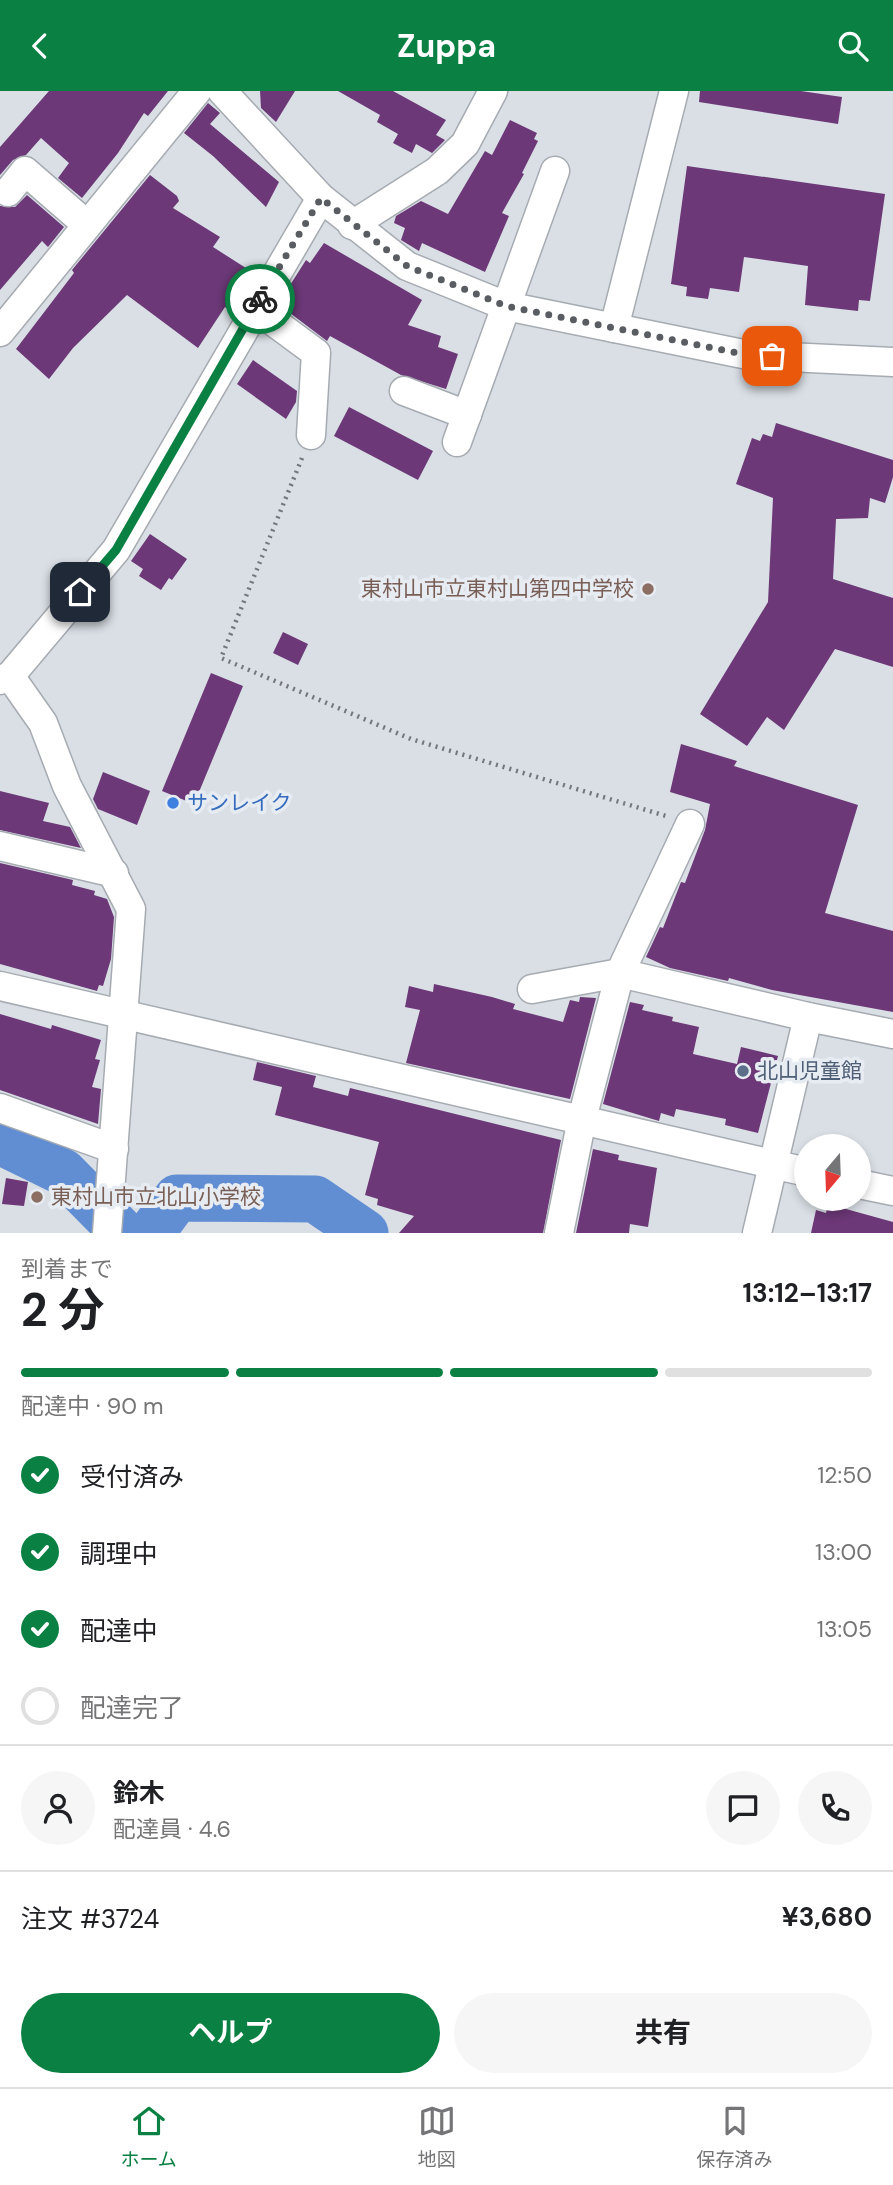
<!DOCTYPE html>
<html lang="ja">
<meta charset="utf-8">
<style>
body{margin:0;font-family:"DM Sans","Noto Sans JP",sans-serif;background:#f6f6f6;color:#202124;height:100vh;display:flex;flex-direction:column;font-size:26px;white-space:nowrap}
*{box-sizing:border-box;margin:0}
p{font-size:23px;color:#757577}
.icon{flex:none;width:38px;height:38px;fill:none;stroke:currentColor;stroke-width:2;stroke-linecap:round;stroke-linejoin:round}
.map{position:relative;height:1142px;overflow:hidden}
.side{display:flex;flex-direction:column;background:#fff;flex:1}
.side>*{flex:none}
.needle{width:46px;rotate:199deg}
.buttons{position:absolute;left:794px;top:1043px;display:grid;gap:14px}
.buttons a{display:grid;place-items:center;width:77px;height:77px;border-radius:50%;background:#fff;box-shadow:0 4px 10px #0003;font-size:35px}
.pin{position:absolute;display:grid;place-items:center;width:60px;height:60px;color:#fff;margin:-30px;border-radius:14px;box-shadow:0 4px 10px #0006}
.courier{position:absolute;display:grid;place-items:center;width:70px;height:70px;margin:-35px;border:5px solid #0b8043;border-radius:50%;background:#fff;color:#222;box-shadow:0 2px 9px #0007}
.head em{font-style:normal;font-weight:700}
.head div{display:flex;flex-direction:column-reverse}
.head{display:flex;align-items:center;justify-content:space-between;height:119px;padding:0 21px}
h1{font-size:46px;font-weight:700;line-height:52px}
.bar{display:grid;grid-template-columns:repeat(4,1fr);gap:10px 7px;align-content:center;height:84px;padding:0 21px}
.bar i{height:9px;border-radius:5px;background:#e0e0e0}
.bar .selected{background:#0b8043}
.bar p{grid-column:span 4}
.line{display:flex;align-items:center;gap:18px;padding:0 21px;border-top:2px solid #e0e0e0}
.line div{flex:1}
.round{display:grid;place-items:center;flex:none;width:74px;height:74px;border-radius:37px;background:#f6f6f6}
ol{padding:0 21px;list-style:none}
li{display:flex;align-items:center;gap:21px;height:77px}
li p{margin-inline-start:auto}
li .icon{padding:7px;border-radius:50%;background:#0b8043;color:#fff;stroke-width:4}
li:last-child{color:#757577}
li i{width:38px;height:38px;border:4px solid #e0e0e0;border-radius:50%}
.button{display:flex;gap:14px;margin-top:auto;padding:14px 21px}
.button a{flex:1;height:80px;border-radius:42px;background:#0b8043;color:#fff;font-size:28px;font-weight:700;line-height:80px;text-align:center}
.button a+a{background:#f6f6f6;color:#202124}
header{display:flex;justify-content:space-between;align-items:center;height:91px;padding:0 21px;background:#0b8043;color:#fff;font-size:32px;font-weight:700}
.tab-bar{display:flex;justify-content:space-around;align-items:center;height:98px;border-top:2px solid #e0e0e0;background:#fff;font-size:19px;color:#757577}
.tab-bar a{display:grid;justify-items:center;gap:4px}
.tab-bar .selected{color:#0b8043}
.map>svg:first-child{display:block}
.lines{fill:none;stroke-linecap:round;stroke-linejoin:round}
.river{stroke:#618dd3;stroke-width:47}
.building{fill:#6c3877}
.minor-casing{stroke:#a6abb2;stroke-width:31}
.path{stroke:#73777b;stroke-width:4.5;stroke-dasharray:2 5;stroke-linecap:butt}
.minor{stroke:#fff;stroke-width:28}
.done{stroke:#595c60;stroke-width:7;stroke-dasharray:0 12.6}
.route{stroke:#0b8043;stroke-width:9}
.education-dot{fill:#8d6e63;stroke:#e7ecf3;stroke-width:2.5}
.shop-dot{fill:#3f7fe0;stroke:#e7ecf3;stroke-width:2.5}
.service-dot{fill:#5c6f8a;stroke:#e7ecf3;stroke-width:2.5}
.labels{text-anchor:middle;stroke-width:7;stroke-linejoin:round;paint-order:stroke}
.education-label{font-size:21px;fill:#785e54;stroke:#e7ecf3;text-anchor:end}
.shop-label{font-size:21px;fill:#366cbe;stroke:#e7ecf3;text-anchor:start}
.service-label{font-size:21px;fill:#4e5e75;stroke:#e7ecf3;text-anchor:start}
</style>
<header><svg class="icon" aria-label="back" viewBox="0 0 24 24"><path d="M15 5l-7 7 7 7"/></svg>Zuppa<svg class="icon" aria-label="search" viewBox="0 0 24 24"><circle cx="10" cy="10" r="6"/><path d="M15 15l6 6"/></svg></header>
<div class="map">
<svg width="893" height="1142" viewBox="0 0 893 1142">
<rect width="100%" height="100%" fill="#d9dfe5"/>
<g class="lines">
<g class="river">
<polyline points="0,1050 63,1081 123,1142"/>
<polyline points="151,1142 177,1107 315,1108 365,1142"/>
</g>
</g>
<g class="building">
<polygon points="49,0 168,0 148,25 144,22 118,62 82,107 58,87 69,72 41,47 26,64 13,69 0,84 0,56"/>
<polygon points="260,0 295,0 276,31 261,17"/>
<polygon points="338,0 393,0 446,29 436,44 445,49 432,62 416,53 412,62 393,52 398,43 377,31 380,24"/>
<polygon points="700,0 801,0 842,6 838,33 699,11"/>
<polygon points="208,12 220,22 210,33 279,91 266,116 213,65 184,42"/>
<polygon points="510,29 537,42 534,48 538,50 522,82 524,83 502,122 509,125 485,181 422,152 419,160 401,149 405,137 394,132 396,125 421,110 448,123 485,60 492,64"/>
<polygon points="687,75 885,103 870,210 859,209 858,220 805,214 808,175 744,166 739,201 710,197 708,208 686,205 687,196 671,193"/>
<polygon points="150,84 177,105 179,110 173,117 220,146 213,156 249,179 242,190 246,193 229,219 225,216 198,257 127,204 73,257 49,288 16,258 74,182 72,179"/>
<polygon points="27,104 64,136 48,156 42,150 0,199 0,115 15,116"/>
<polygon points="324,152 422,209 408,234 441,245 438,256 458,263 446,298 401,284 330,245 327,250 278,213 306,169 310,172"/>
<polygon points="253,269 297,300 296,311 286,328 237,293"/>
<polygon points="349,316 433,360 418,389 334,345"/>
<polygon points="776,332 893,369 893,386 885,412 870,407 868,427 836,428 833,488 893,507 893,576 835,558 784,639 767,626 747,655 700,623 768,511 773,407 736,393 752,347 760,350 763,343 772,346"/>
<polygon points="150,443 187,468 172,489 169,487 161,499 139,485 143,478 131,470"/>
<polygon points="283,541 308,553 298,574 273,562"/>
<polygon points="211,582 243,595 194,713 162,700"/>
<polygon points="681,653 737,670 734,675 858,714 825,822 893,840 893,921 772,899 729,887 728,890 670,877 646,866 660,836 663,837 681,791 685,792 705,739 710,713 670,701"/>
<polygon points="103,681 150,700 137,734 98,718 93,708"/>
<polygon points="0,700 49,712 43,730 70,736 81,757 0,739"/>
<polygon points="0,772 73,789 72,794 95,800 94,804 107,808 114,826 111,868 103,895 99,894 97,900 0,873"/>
<polygon points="434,893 492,906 515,913 513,918 563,931 570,909 579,911 580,906 596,907 570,1008 406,972 420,919 405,916 409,895 433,901"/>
<polygon points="630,911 644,914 642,919 673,926 672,930 699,936 693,963 737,973 741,956 778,965 758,1042 725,1034 726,1028 676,1018 674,1026 661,1022 659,1030 603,1013"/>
<polygon points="0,923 51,938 52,934 101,949 95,968 100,969 92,996 101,998 98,1033 0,999"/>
<polygon points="257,971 316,985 313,996 348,1005 350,997 561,1049 543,1142 399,1142 414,1125 377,1114 378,1108 365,1104 379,1051 275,1024 282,996 253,989"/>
<polygon points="593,1058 619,1064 618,1069 657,1077 648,1136 630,1133 629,1142 576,1142"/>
<polygon points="6,1087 28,1091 24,1115 2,1113"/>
<polygon points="828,1113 893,1131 893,1142 811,1142 816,1119 826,1122"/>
</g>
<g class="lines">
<defs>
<g id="minor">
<polyline points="222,0 321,107 407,175 506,215 748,264 893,271"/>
<polyline points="8,101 25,80 86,133"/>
<polyline points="352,134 437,80 465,53 493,0"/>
<polyline points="255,217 316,262 311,344"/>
<polyline points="614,237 674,0"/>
<polyline points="0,241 197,0"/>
<polyline points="404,300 467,324"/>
<polyline points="457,351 555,80"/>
<polyline points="10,585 43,632 67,695 131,818 107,1142"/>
<polyline points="0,589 10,585 116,459 321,107"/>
<polyline points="0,755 114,782"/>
<polyline points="0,895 807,1081"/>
<polyline points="532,898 620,882 808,926 757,1142"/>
<polyline points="808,926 893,943"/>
<polyline points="0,1017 114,1058"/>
<polyline points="859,1093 893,1100"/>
<polyline points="559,1142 582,1028 620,882 690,733"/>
</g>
</defs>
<use href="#minor" class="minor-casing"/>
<polyline class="path" points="302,367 221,567 411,648 666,725"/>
<use href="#minor" class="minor"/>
</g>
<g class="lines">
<polyline class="done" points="260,208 321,107 407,175 506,215 748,264 772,265"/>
<polyline class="route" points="80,501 116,459 260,208"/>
</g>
<g class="education-dot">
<circle cx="648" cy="498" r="7"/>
<circle cx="37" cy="1106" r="7"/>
</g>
<circle class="shop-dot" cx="173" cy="712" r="7"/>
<circle class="service-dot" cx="743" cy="980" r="7"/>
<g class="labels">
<g class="education-label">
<text x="634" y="505">東村山市立東村山第四中学校</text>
<text x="51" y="1113" text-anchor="start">東村山市立北山小学校</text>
</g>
<g class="shop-label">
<text x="187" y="719">サンレイク</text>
</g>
<g class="service-label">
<text x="757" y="987">北山児童館</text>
</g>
</g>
</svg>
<div class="buttons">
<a><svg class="needle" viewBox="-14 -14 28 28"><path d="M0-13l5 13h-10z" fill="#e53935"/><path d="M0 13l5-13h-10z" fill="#757577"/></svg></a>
</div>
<div class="pin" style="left:772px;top:265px;background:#ea580c"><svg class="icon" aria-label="bag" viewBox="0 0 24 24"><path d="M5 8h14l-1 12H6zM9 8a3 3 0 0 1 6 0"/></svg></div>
<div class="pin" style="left:80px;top:501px;background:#1f2937"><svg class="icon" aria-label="home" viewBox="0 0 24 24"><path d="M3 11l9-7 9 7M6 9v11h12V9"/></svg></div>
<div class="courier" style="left:260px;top:208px"><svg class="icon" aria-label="bike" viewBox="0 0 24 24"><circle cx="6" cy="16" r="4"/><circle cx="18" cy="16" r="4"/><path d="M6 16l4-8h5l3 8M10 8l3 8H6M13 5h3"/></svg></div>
</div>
<section class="side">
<div class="head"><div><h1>2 分</h1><p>到着まで</p></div><em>13:12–13:17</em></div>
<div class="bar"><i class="selected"></i><i class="selected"></i><i class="selected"></i><i></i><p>配達中 · 90 m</p></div>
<ol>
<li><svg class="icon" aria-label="check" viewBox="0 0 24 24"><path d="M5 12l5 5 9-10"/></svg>受付済み<p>12:50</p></li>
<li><svg class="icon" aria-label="check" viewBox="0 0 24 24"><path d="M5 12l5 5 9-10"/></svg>調理中<p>13:00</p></li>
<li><svg class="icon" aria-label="check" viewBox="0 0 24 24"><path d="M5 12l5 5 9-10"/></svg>配達中<p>13:05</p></li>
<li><i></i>配達完了</li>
</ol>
<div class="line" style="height:126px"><a class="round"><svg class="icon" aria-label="person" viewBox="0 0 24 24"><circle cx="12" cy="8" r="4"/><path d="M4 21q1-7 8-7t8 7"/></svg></a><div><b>鈴木</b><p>配達員 · 4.6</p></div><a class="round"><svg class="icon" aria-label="chat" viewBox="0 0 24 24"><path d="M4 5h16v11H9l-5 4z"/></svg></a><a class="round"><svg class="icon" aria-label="phone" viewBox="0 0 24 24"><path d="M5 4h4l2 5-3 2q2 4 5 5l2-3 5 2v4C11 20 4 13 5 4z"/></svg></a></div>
<div class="line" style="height:91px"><div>注文 #3724</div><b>¥3,680</b></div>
<div class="button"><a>ヘルプ</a><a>共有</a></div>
</section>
<nav class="tab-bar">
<a class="selected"><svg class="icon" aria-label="home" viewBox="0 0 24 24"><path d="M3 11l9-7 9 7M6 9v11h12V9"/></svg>ホーム</a>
<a><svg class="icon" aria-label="map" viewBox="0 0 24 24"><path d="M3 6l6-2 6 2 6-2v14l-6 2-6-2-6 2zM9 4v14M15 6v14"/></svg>地図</a>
<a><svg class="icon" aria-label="saved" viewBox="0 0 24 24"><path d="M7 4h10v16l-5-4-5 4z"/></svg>保存済み</a>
</nav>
